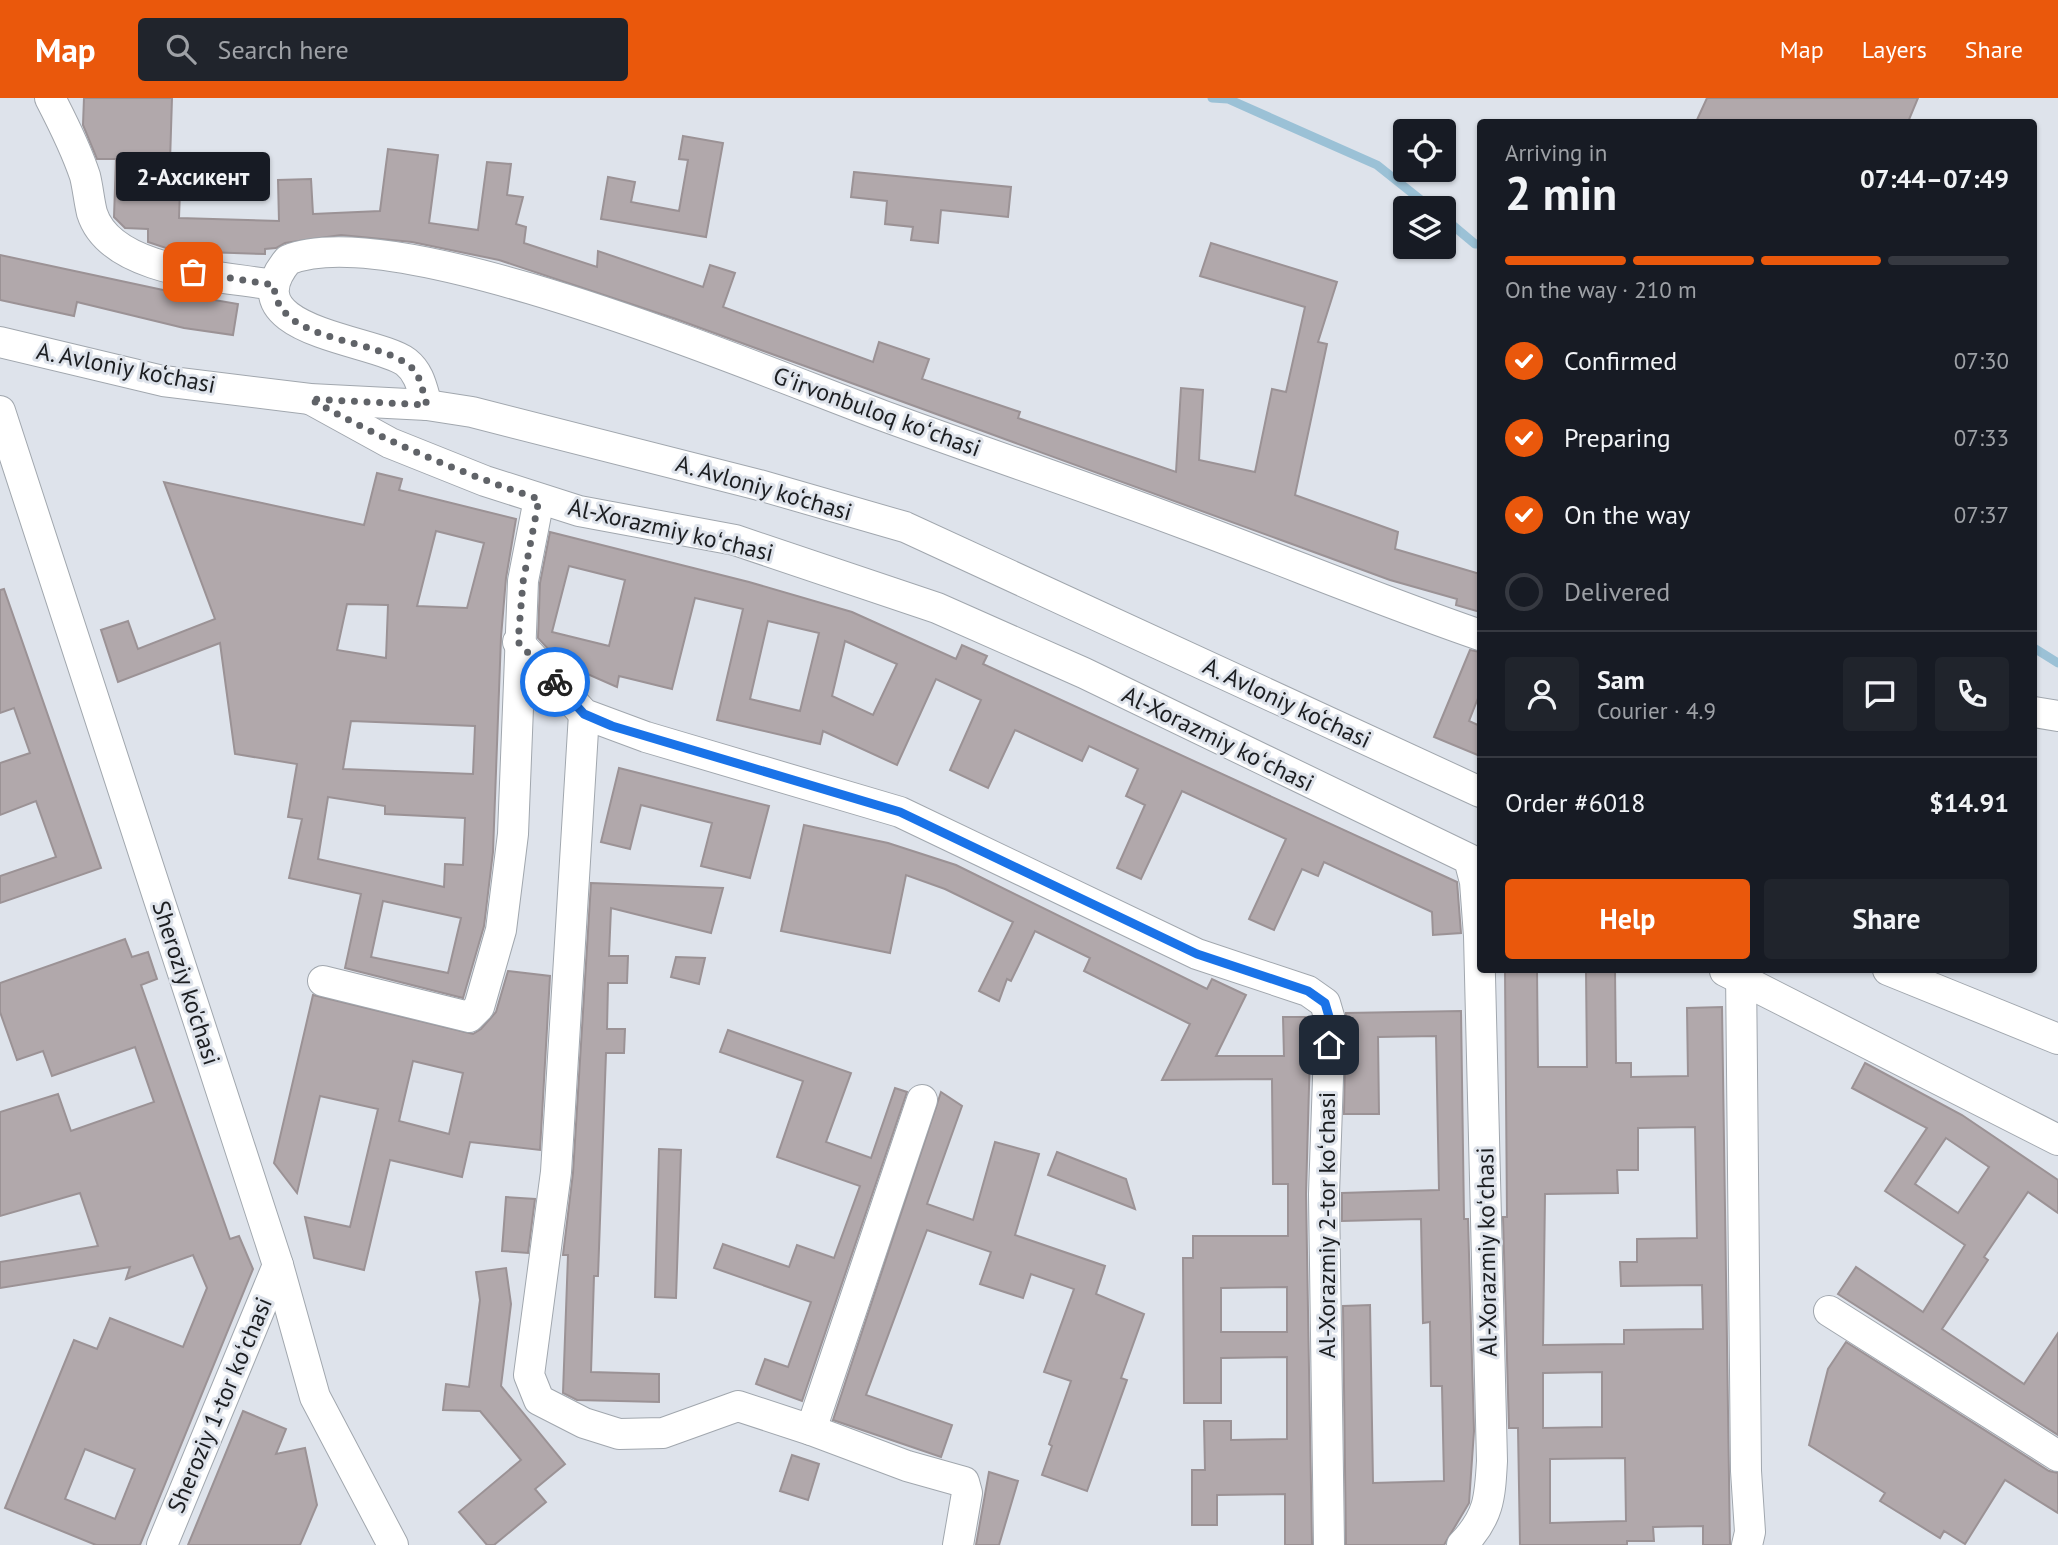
<!DOCTYPE html>
<meta charset="utf-8">
<style>
body{margin:0;font-family:"PT Sans",sans-serif;background:#20242c;color:#f1f3f6;height:100vh;display:flex;flex-direction:column;font-size:26px;white-space:nowrap}
*{box-sizing:border-box;margin:0}
p{font-size:23px;color:#9ea1a6}
.icon{flex:none;width:38px;height:38px;fill:none;stroke:currentColor;stroke-width:2;stroke-linecap:round;stroke-linejoin:round}
.map{position:relative;flex:1;overflow:hidden}
.sheet{position:absolute;left:1477px;top:21px;width:560px;height:854px;display:flex;flex-direction:column;background:#171b24;border-radius:7px;box-shadow:0 2px 5px #0004}
.sheet>*{flex:none}
.tools{position:absolute;left:1393px;top:21px;display:grid;gap:14px}
.tools a{display:grid;place-items:center;width:63px;height:63px;border-radius:7px;background:#171b24;box-shadow:0 2px 5px #0004;font-size:35px}
.pin{position:absolute;display:grid;place-items:center;width:60px;height:60px;color:#fff;margin:-30px;border-radius:14px;box-shadow:0 4px 10px #0006}
.courier{position:absolute;display:grid;place-items:center;width:70px;height:70px;margin:-35px;border:5px solid #1a73e8;border-radius:50%;background:#fff;color:#222;box-shadow:0 2px 9px #0007}
.bubble{position:absolute;height:49px;border-radius:7px;background:#171b24;box-shadow:0 2px 5px #0004;font-size:23px;font-weight:600;line-height:49px;text-align:center}
.overview em{font-style:normal;font-weight:600}
.overview div{display:flex;flex-direction:column-reverse}
.overview{display:flex;align-items:center;justify-content:space-between;height:119px;padding:0 28px}
h1{font-size:46px;font-weight:600;line-height:52px}
.bar{display:grid;grid-template-columns:repeat(4,1fr);gap:10px 7px;align-content:center;height:84px;padding:0 28px}
.bar i{height:9px;border-radius:5px;background:#363941}
.bar .current{background:#ea580c}
.bar p{grid-column:span 4}
.line{display:flex;align-items:center;gap:18px;padding:0 28px;border-top:2px solid #363941}
.line div{flex:1}
.round{display:grid;place-items:center;flex:none;width:74px;height:74px;border-radius:7px;background:#20242c}
ol{padding:0 28px;list-style:none}
li{display:flex;align-items:center;gap:21px;height:77px}
li p{margin-inline-start:auto}
li .icon{padding:7px;border-radius:50%;background:#ea580c;color:#fff;stroke-width:4}
li:last-child{color:#9ea1a6}
li i{width:38px;height:38px;border:4px solid #363941;border-radius:50%}
.button{display:flex;gap:14px;margin-top:auto;padding:14px 28px}
.button a{flex:1;height:80px;border-radius:7px;background:#ea580c;color:#fff;font-size:28px;font-weight:600;line-height:80px;text-align:center}
.button a+a{background:#20242c;color:#f1f3f6}
header{display:flex;align-items:center;gap:42px;box-sizing:border-box;height:98px;padding:0 35px;background:#ea580c;color:#fff}
header strong{font-size:33px}
nav{display:flex;gap:38px;margin-inline-start:auto;font-size:24px}
.search{width:490px;height:63px;background:#20242c;display:flex;align-items:center;gap:18px;box-sizing:border-box;padding:0 24px;border-radius:7px;color:#9ea1a6;font-size:26px}
.map>svg:first-child{display:block}
.lines{fill:none;stroke-linecap:round;stroke-linejoin:round}
.stream{stroke:#9bc1d6;stroke-width:9}
.building{fill:#b1a8ab;stroke:#9b9295;stroke-width:2;fill-rule:evenodd}
.minor-casing{stroke:#a1a7ae;stroke-width:32}
.minor{stroke:#fff;stroke-width:30}
.done{stroke:#606368;stroke-width:7;stroke-dasharray:0 12.6}
.route{stroke:#1a73e8;stroke-width:9}
.labels{text-anchor:middle;stroke-width:6;stroke-linejoin:round;paint-order:stroke}
.street-label{font-size:24px;fill:#1c1e21;stroke:#dee3eb}
</style>
<header>
<strong>Map</strong>
<div class="search"><svg class="icon" aria-label="search" viewBox="0 0 24 24"><circle cx="10" cy="10" r="6"/><path d="M15 15l6 6"/></svg>Search here</div>
<nav><a>Map</a><a>Layers</a><a>Share</a></nav>
</header>
<div class="map">
<svg width="2058" height="1447" viewBox="0 0 2058 1447">
<rect width="100%" height="100%" fill="#dee3eb"/>
<g class="lines">
<g class="stream">
<polyline points="1212,0 1228,1 1377,67 1431,110"/>
<polyline points="1444,120 1475,146 1480,146"/>
<polyline points="2034,550 2058,565"/>
</g>
</g>
<g class="building">
<polygon points="84,0 172,0 170,64 181,64 179,120 279,123 278,82 311,81 313,116 380,113 388,51 438,57 429,125 478,132 487,64 511,66 507,97 523,99 516,126 526,129 524,145 597,169 598,153 703,189 710,167 735,175 723,209 873,264 879,244 929,261 922,281 1020,314 1018,320 1176,374 1181,290 1203,292 1199,362 1255,374 1272,291 1286,294 1305,209 1200,178 1211,145 1337,184 1318,244 1327,246 1295,397 1398,434 1395,451 1480,476 1480,514 1456,507 1457,501 1390,482 1281,442 676,221 499,162 412,144 341,137 285,145 276,150 265,151 265,156 175,153 148,144 148,131 125,130 114,119 116,61 97,61 83,27"/>
<polygon points="1707,0 1918,0 1908,24 1696,24"/>
<polygon points="683,38 723,45 706,139 601,121 608,79 635,84 631,104 679,113 688,62 679,61"/>
<polygon points="854,74 1011,89 1008,119 941,112 938,145 911,142 913,129 885,126 887,103 851,99"/>
<polygon points="0,157 191,198 238,206 233,237 184,230 77,204 74,218 0,202"/>
<path d="M 377,375 L 402,381 L 399,392 L 516,421 L 506,480 L 501,539 L 493,754 L 484,828 L 463,900 L 345,870 L 361,796 L 289,780 L 302,721 L 288,719 L 297,666 L 235,656 L 220,545 L 118,584 L 101,532 L 128,523 L 138,551 L 215,521 L 164,384 L 364,427 ZM 436,433 L 484,445 L 467,510 L 417,508 ZM 347,506 L 388,507 L 386,560 L 337,552 ZM 351,623 L 475,628 L 473,676 L 343,671 ZM 328,699 L 385,708 L 385,716 L 465,720 L 463,767 L 445,766 L 444,789 L 318,761 ZM 383,803 L 461,820 L 448,875 L 371,859 Z"/>
<path d="M 550,434 L 749,484 L 852,514 L 956,561 L 962,547 L 987,558 L 983,566 L 1457,784 L 1461,835 L 1433,837 L 1432,814 L 1324,764 L 1318,778 L 1302,771 L 1274,832 L 1249,821 L 1286,741 L 1182,693 L 1141,781 L 1117,770 L 1145,707 L 1126,698 L 1138,671 L 1089,648 L 1082,663 L 1015,632 L 988,690 L 950,672 L 981,602 L 936,581 L 897,667 L 823,633 L 820,646 L 717,622 L 743,511 L 695,500 L 672,591 L 619,578 L 617,589 L 560,564 L 538,540 L 540,485 ZM 569,468 L 625,482 L 609,548 L 552,534 ZM 768,523 L 819,535 L 800,613 L 750,601 ZM 845,543 L 897,566 L 873,617 L 832,598 Z"/>
<polygon points="4,491 101,770 0,805 0,778 56,759 36,703 0,717 0,665 30,655 14,610 0,615 0,492"/>
<polygon points="1470,552 1480,554 1480,595 1469,623 1480,628 1480,658 1434,639"/>
<polygon points="619,670 769,708 750,780 701,768 712,725 641,707 630,751 601,744"/>
<path d="M 804,727 L 888,745 L 956,767 L 1207,891 L 1212,881 L 1246,897 L 1216,958 L 1284,958 L 1283,919 L 1311,919 L 1306,1096 L 1312,1447 L 1285,1447 L 1285,1396 L 1217,1397 L 1217,1427 L 1192,1427 L 1192,1372 L 1205,1372 L 1204,1323 L 1231,1323 L 1231,1342 L 1287,1341 L 1287,1259 L 1221,1260 L 1221,1305 L 1184,1305 L 1183,1160 L 1193,1160 L 1193,1138 L 1288,1138 L 1288,1086 L 1273,1086 L 1272,981 L 1162,982 L 1190,926 L 1084,873 L 1090,860 L 1035,833 L 1011,883 L 1007,881 L 999,903 L 979,893 L 1013,824 L 945,791 L 906,777 L 890,855 L 781,833 ZM 1287,1189 L 1287,1234 L 1221,1234 L 1221,1190 Z"/>
<polygon points="591,785 723,790 711,835 611,810 609,858 628,858 627,885 608,885 607,931 625,931 624,955 606,955 598,1178 594,1178 591,1274 659,1276 659,1304 577,1302 563,1295 568,1157 563,1157 573,1075"/>
<path d="M 125,841 L 132,859 L 148,854 L 157,881 L 141,887 L 230,1141 L 239,1138 L 253,1171 L 140,1447 L 96,1447 L 5,1410 L 74,1242 L 97,1251 L 110,1220 L 183,1249 L 207,1190 L 193,1157 L 126,1181 L 130,1169 L 0,1190 L 0,1164 L 98,1148 L 80,1095 L 0,1118 L 0,1014 L 58,996 L 71,1033 L 154,1004 L 135,949 L 52,978 L 43,953 L 17,962 L 0,914 L 0,885 ZM 85,1351 L 135,1371 L 115,1421 L 65,1401 Z"/>
<polygon points="676,859 705,860 699,886 671,879"/>
<path d="M 1505,872 L 1537,872 L 1538,969 L 1587,969 L 1586,872 L 1615,872 L 1616,965 L 1631,965 L 1631,979 L 1688,978 L 1687,910 L 1722,909 L 1730,1447 L 1703,1447 L 1703,1428 L 1653,1429 L 1654,1443 L 1627,1443 L 1627,1447 L 1520,1447 L 1518,1330 L 1509,1330 L 1503,1119 L 1507,1119 ZM 1695,1029 L 1697,1140 L 1637,1141 L 1637,1164 L 1620,1164 L 1621,1188 L 1702,1187 L 1703,1231 L 1624,1232 L 1624,1246 L 1543,1247 L 1545,1096 L 1618,1095 L 1617,1072 L 1638,1072 L 1638,1030 ZM 1602,1274 L 1602,1329 L 1543,1330 L 1543,1275 ZM 1625,1360 L 1626,1423 L 1550,1425 L 1550,1361 Z"/>
<path d="M 508,873 L 550,878 L 540,1052 L 470,1044 L 462,1079 L 390,1062 L 364,1172 L 314,1160 L 305,1119 L 350,1129 L 378,1011 L 320,998 L 297,1095 L 274,1065 L 313,897 L 473,936 L 481,931 L 496,914 ZM 413,963 L 463,975 L 449,1036 L 399,1023 Z"/>
<polygon points="1461,913 1464,1121 1468,1121 1474,1333 1469,1405 1444,1447 1346,1447 1343,1208 1370,1207 1373,1385 1444,1383 1442,1288 1431,1288 1430,1224 1423,1225 1421,1121 1342,1123 1342,1095 1439,1092 1436,938 1378,939 1379,1016 1344,1016 1346,915"/>
<polygon points="728,932 851,975 826,1044 871,1060 895,990 907,994 802,1303 756,1286 765,1261 788,1269 811,1204 714,1170 723,1146 789,1169 797,1147 834,1160 860,1088 777,1059 803,983 720,954"/>
<path d="M 1865,965 L 1962,1017 L 2058,1082 L 2058,1115 L 2028,1094 L 1984,1159 L 1988,1162 L 1942,1231 L 2024,1286 L 2058,1235 L 2058,1337 L 1838,1196 L 1856,1169 L 1923,1214 L 1965,1147 L 1885,1093 L 1927,1030 L 1852,990 ZM 1946,1040 L 1989,1069 L 1958,1115 L 1915,1086 Z"/>
<polygon points="941,994 962,1008 927,1106 973,1122 995,1044 1039,1056 1015,1137 1105,1168 1096,1196 1144,1216 1121,1280 1127,1282 1087,1393 1042,1377 1052,1348 1049,1346 1071,1283 1044,1274 1074,1191 1031,1176 1023,1200 980,1186 991,1154 927,1132 866,1297 952,1327 941,1359 833,1322"/>
<polygon points="659,1051 681,1052 676,1200 655,1199"/>
<polygon points="1057,1054 1126,1081 1135,1111 1048,1077"/>
<polygon points="506,1099 535,1101 528,1155 502,1153"/>
<polygon points="506,1170 511,1206 501,1288 565,1366 535,1391 546,1404 494,1447 487,1447 459,1414 521,1362 480,1313 443,1312 446,1286 469,1289 480,1202 476,1174"/>
<polygon points="1846,1244 2049,1373 2058,1375 2058,1415 2005,1382 1965,1446 1944,1433 1940,1440 1880,1403 1885,1395 1809,1347 1828,1271"/>
<polygon points="243,1313 286,1331 276,1356 305,1350 317,1407 300,1447 188,1447"/>
<polygon points="792,1357 819,1366 808,1402 780,1393"/>
<polygon points="989,1374 1018,1383 999,1447 976,1447"/>
</g>
<g class="lines">
<defs>
<g id="minor">
<path d="M 50,0 C 63,25 76,51 85,78 C 88,90 89,103 92,115 C 111,175 222,178 274,187"/>
<polyline points="0,244 163,283 310,301 427,307 472,314 759,387 905,429 1480,694"/>
<path d="M 310,301 L 390,345 L 485,383 L 579,413 L 735,442 L 937,510 L 1084,575 L 1469,761 L 1475,784 L 1479,838 L 1492,1363 C 1490,1400 1489,1419 1462,1447"/>
<path d="M 427,307 C 422,291 420,275 406,264 C 375,241 228,234 288,162 C 396,117 764,274 881,317 C 982,354 1084,388 1185,426 C 1283,462 1381,503 1480,537"/>
<polyline points="0,313 278,1167 315,1299 393,1447"/>
<polyline points="518,544 584,616 646,639 900,714 1197,856 1308,893 1325,905 1330,922 1324,1096 1329,1447"/>
<polyline points="2034,614 2058,618"/>
<polyline points="584,616 556,1074 529,1277 539,1302 584,1325 619,1336 663,1335 738,1308 811,1332 922,1002"/>
<polyline points="1741,872 1746,1373 1750,1434 1747,1447"/>
<polyline points="1888,872 2058,941"/>
<polyline points="1725,873 2058,1042"/>
<polyline points="323,883 469,919 479,909 501,832 513,736 523,483 539,401"/>
<polyline points="1829,1213 2058,1358"/>
<polyline points="811,1332 907,1368 964,1384 967,1395 958,1447"/>
<polyline points="162,1447 278,1167"/>
</g>
</defs>
<use href="#minor" class="minor-casing"/>
<use href="#minor" class="minor"/>
</g>
<g class="lines">
<path class="done" d="M 193,174 L 274,187 C 276,248 383,238 414,272 C 421,280 423,296 427,307 L 310,301 C 384,343 458,374 539,401 L 523,484 L 518,544 L 555,584"/>
<polyline class="route" points="555,584 584,616 612,628 900,714 1197,856 1308,893 1325,905 1330,922 1329,947"/>
</g>
<g class="labels">
<g class="street-label">
<text transform="translate(126 270) rotate(11)" y="8">A. Avloniy ko‘chasi</text>
<text transform="translate(877 314) rotate(20)" y="8">Gʻirvonbuloq koʻchasi</text>
<text transform="translate(764 390) rotate(16)" y="8">A. Avloniy ko‘chasi</text>
<text transform="translate(671 432) rotate(13)" y="8">Al-Xorazmiy koʻchasi</text>
<text transform="translate(1287 605) rotate(25)" y="8">A. Avloniy ko‘chasi</text>
<text transform="translate(1218 641) rotate(26)" y="8">Al-Xorazmiy koʻchasi</text>
<text transform="translate(186 885) rotate(72)" y="8">Sheroziy ko'chasi</text>
<text transform="translate(1327 1127) rotate(-90)" y="8">Al-Xorazmiy 2-tor koʻchasi</text>
<text transform="translate(1487 1154) rotate(-91)" y="8">Al-Xorazmiy koʻchasi</text>
<text transform="translate(220 1307) rotate(-67)" y="8">Sheroziy 1-tor koʻchasi</text>
</g>
</g>
</svg>
<div class="tools">
<a><svg class="icon" aria-label="locate" viewBox="0 0 24 24"><circle cx="12" cy="12" r="6"/><path d="M12 2v4M12 18v4M2 12h4M18 12h4"/></svg></a>
<a><svg class="icon" aria-label="layers" viewBox="0 0 24 24"><path d="M12 4l9 5-9 5-9-5zM3 14l9 5 9-5"/></svg></a>
</div>
<div class="pin" style="left:193px;top:174px;background:#ea580c"><svg class="icon" aria-label="bag" viewBox="0 0 24 24"><path d="M5 8h14l-1 12H6zM9 8a3 3 0 0 1 6 0"/></svg></div>
<div class="pin" style="left:1329px;top:947px;background:#1f2937"><svg class="icon" aria-label="home" viewBox="0 0 24 24"><path d="M3 11l9-7 9 7M6 9v11h12V9"/></svg></div>
<div class="courier" style="left:555px;top:584px"><svg class="icon" aria-label="bike" viewBox="0 0 24 24"><circle cx="6" cy="16" r="4"/><circle cx="18" cy="16" r="4"/><path d="M6 16l4-8h5l3 8M10 8l3 8H6M13 5h3"/></svg></div>
<div class="bubble" style="left:116px;top:54px;width:154px">2-Ахсикент</div>
<section class="sheet">
<div class="overview"><div><h1>2 min</h1><p>Arriving in</p></div><em>07:44–07:49</em></div>
<div class="bar"><i class="current"></i><i class="current"></i><i class="current"></i><i></i><p>On the way · 210 m</p></div>
<ol>
<li><svg class="icon" aria-label="check" viewBox="0 0 24 24"><path d="M5 12l5 5 9-10"/></svg>Confirmed<p>07:30</p></li>
<li><svg class="icon" aria-label="check" viewBox="0 0 24 24"><path d="M5 12l5 5 9-10"/></svg>Preparing<p>07:33</p></li>
<li><svg class="icon" aria-label="check" viewBox="0 0 24 24"><path d="M5 12l5 5 9-10"/></svg>On the way<p>07:37</p></li>
<li><i></i>Delivered</li>
</ol>
<div class="line" style="height:126px"><a class="round"><svg class="icon" aria-label="person" viewBox="0 0 24 24"><circle cx="12" cy="8" r="4"/><path d="M4 21q1-7 8-7t8 7"/></svg></a><div><b>Sam</b><p>Courier · 4.9</p></div><a class="round"><svg class="icon" aria-label="chat" viewBox="0 0 24 24"><path d="M4 5h16v11H9l-5 4z"/></svg></a><a class="round"><svg class="icon" aria-label="phone" viewBox="0 0 24 24"><path d="M5 4h4l2 5-3 2q2 4 5 5l2-3 5 2v4C11 20 4 13 5 4z"/></svg></a></div>
<div class="line" style="height:91px"><div>Order #6018</div><b>$14.91</b></div>
<div class="button"><a>Help</a><a>Share</a></div>
</section>
</div>
